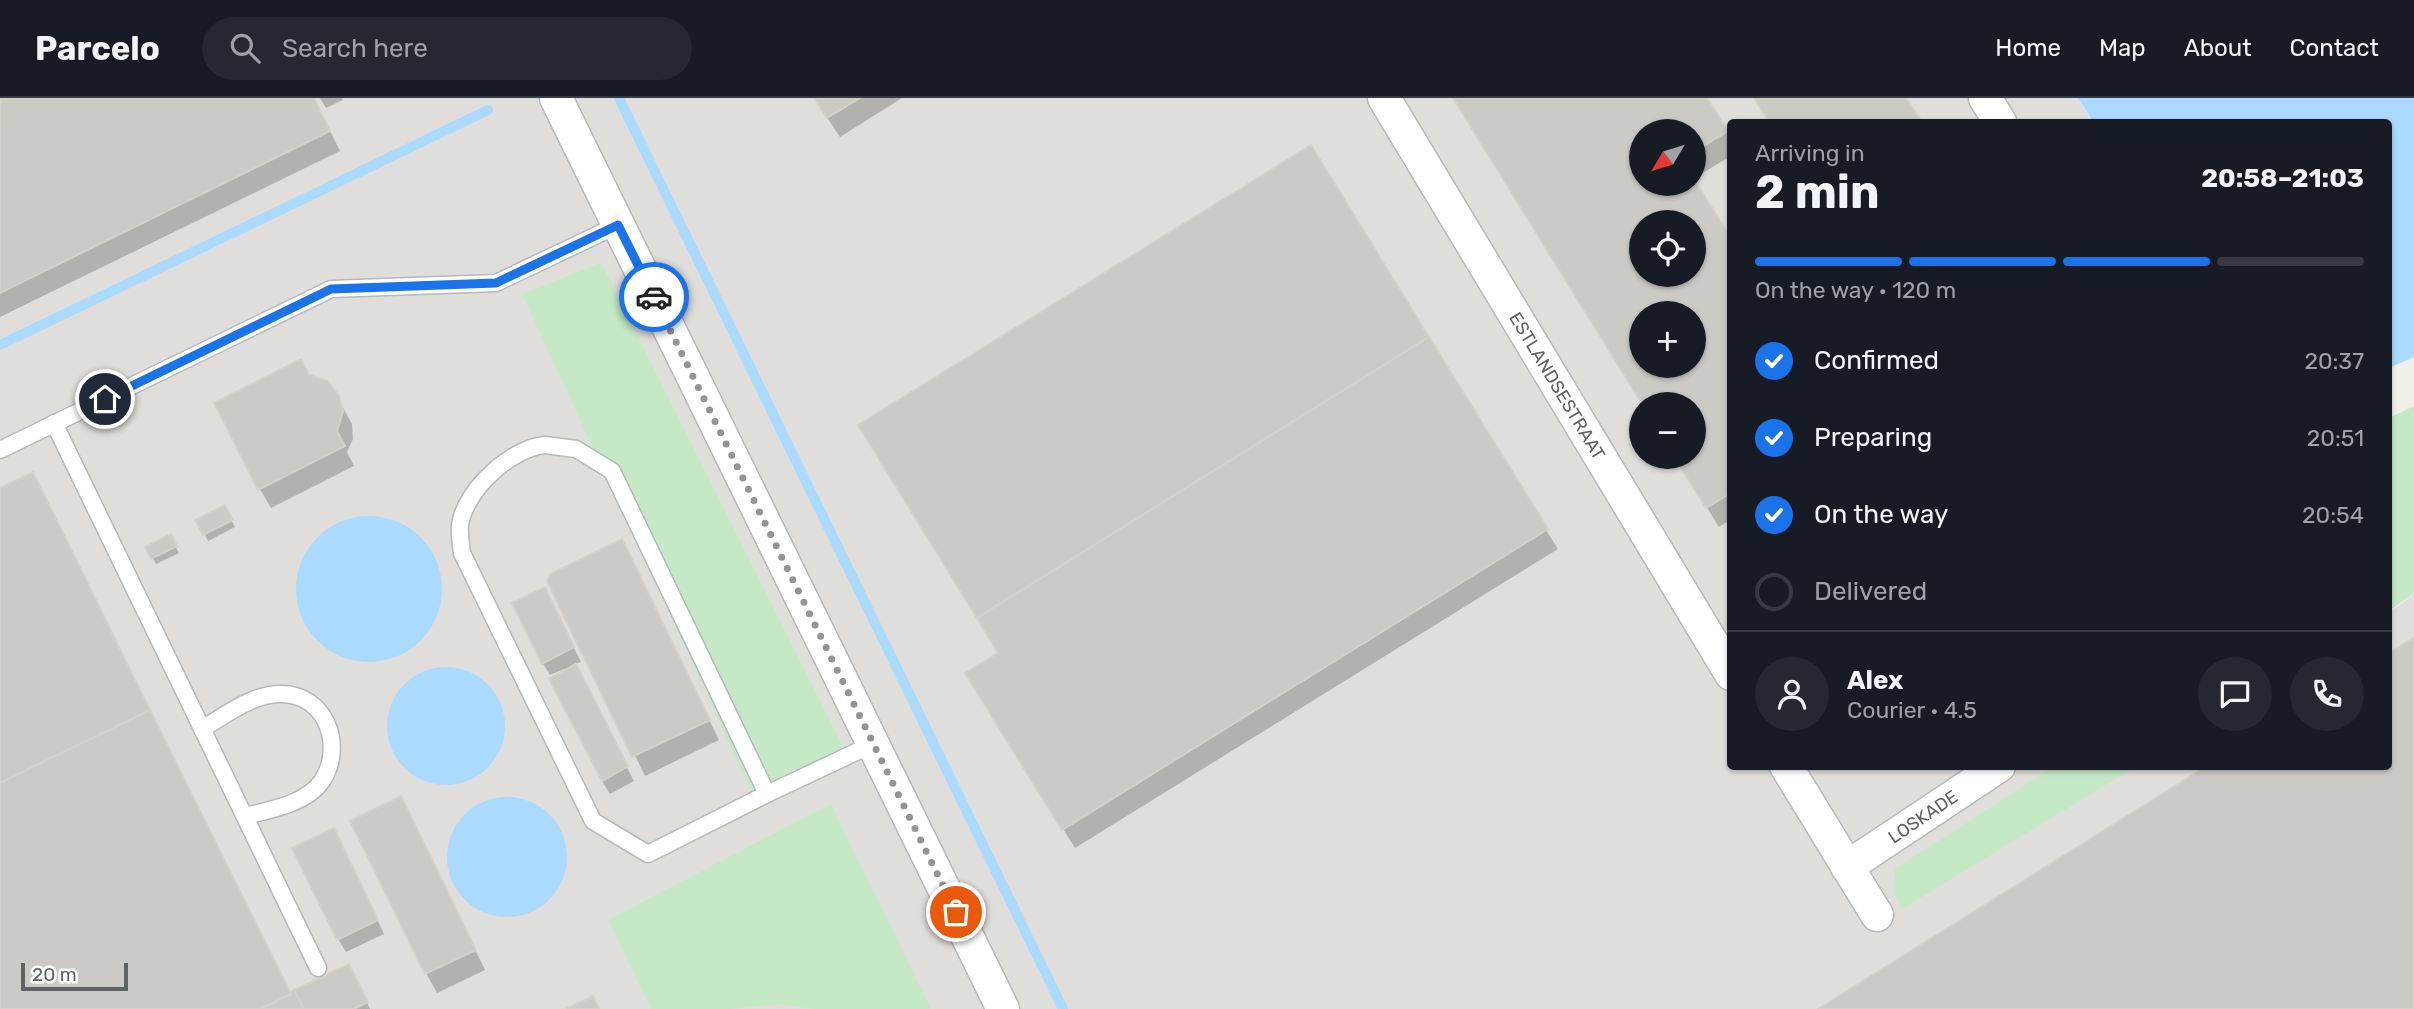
<!DOCTYPE html>
<meta charset="utf-8">
<style>
body{margin:0;font-family:Rubik,sans-serif;background:#242831;color:#f1f3f6;height:100vh;display:flex;flex-direction:column;font-size:26px;white-space:nowrap}
*{box-sizing:border-box;margin:0}
p{font-size:23px;color:#9ea1a6}
.icon{flex:none;width:38px;height:38px;fill:none;stroke:currentColor;stroke-width:2;stroke-linecap:round;stroke-linejoin:round}
.map{position:relative;flex:1;overflow:hidden}
.side{position:absolute;left:1727px;top:21px;width:665px;height:651px;display:flex;flex-direction:column;background:#171b24;border-radius:7px;box-shadow:0 2px 5px #0004}
.side>*{flex:none}
.needle{width:46px;rotate:232deg}
.buttons{position:absolute;left:1629px;top:21px;display:grid;gap:14px}
.buttons a{display:grid;place-items:center;width:77px;height:77px;border-radius:50%;background:#171b24;box-shadow:0 2px 5px #0004;font-size:35px}
.scale{position:absolute;left:21px;bottom:18px;width:107px;box-sizing:border-box;padding-left:7px;border:4px solid #5f6368;border-top:0;font-size:19px;line-height:24px;white-space:nowrap;color:#5f6368;-webkit-text-stroke:5px #fff;paint-order:stroke}
.pin{position:absolute;display:grid;place-items:center;width:60px;height:60px;color:#fff;margin:-30px;border:4px solid #fff;border-radius:50%;box-shadow:0 2px 7px #0007}
.courier{position:absolute;display:grid;place-items:center;width:70px;height:70px;margin:-35px;border:5px solid #1a73e8;border-radius:50%;background:#fff;color:#222;box-shadow:0 2px 9px #0007}
.summary em{font-style:normal;font-weight:700}
.summary div{display:flex;flex-direction:column-reverse}
.summary{display:flex;align-items:center;justify-content:space-between;height:119px;padding:0 28px}
h1{font-size:46px;font-weight:700;line-height:52px}
.bar{display:grid;grid-template-columns:repeat(4,1fr);gap:10px 7px;align-content:center;height:84px;padding:0 28px}
.bar i{height:9px;border-radius:5px;background:#363941}
.bar .on{background:#1a73e8}
.bar p{grid-column:span 4}
.line{display:flex;align-items:center;gap:18px;padding:0 28px;border-top:2px solid #363941}
.line div{flex:1}
.round{display:grid;place-items:center;flex:none;width:74px;height:74px;border-radius:37px;background:#242831}
ol{padding:0 28px;list-style:none}
li{display:flex;align-items:center;gap:21px;height:77px}
li p{margin-inline-start:auto}
li .icon{padding:7px;border-radius:50%;background:#1a73e8;color:#fff;stroke-width:4}
li:last-child{color:#9ea1a6}
li i{width:38px;height:38px;border:4px solid #363941;border-radius:50%}
header{display:flex;align-items:center;gap:42px;box-sizing:border-box;height:98px;padding:0 35px;background:#171b24;border-bottom:2px solid #363941}
header strong{font-size:33px}
nav{display:flex;gap:38px;margin-inline-start:auto;font-size:24px}
.search{width:490px;height:63px;background:#242831;display:flex;align-items:center;gap:18px;box-sizing:border-box;padding:0 24px;border-radius:38px;color:#9ea1a6;font-size:26px}
.map>svg:first-child{display:block}
.industrial{fill:#e0deda;fill-rule:evenodd}
.green{fill:#c5e8c5}
.water{fill:#aadaff}
.shadow{fill:#0003;fill-rule:evenodd}
.lines{fill:none;stroke-linecap:round;stroke-linejoin:round}
.stream{stroke:#aadaff;stroke-width:10}
.building{fill:#cccac5;stroke:#d6d1c6;stroke-width:2;fill-rule:evenodd}
.service-casing{stroke:#b5b8bc;stroke-width:19}
.minor-casing{stroke:#b5b8bc;stroke-width:35}
.service{stroke:#fff;stroke-width:16}
.minor{stroke:#fff;stroke-width:32}
.done{stroke:#929495;stroke-width:7;stroke-dasharray:0 12.6}
.route{stroke:#1a73e8;stroke-width:9}
.labels{text-anchor:middle;stroke-width:6;stroke-linejoin:round;paint-order:stroke}
.street-label{font-size:18px;fill:#5f6368;stroke:#fff}
</style>
<header>
<strong>Parcelo</strong>
<div class="search"><svg class="icon" aria-label="search" viewBox="0 0 24 24"><circle cx="10" cy="10" r="6"/><path d="M15 15l6 6"/></svg>Search here</div>
<nav><a>Home</a><a>Map</a><a>About</a><a>Contact</a></nav>
</header>
<div class="map">
<svg width="2414" height="911" viewBox="0 0 2414 911">
<rect width="100%" height="100%" fill="#f1efe8"/>
<path class="industrial" d="M 0,0 L 2078,0 L 2092,24 L 1731,24 L 1731,668 L 2389,668 L 2389,515 L 2414,496 L 2414,911 L 0,911 ZM 1642,33 L 1694,33 L 1694,86 L 1642,86 ZM 1642,124 L 1694,124 L 1694,177 L 1642,177 ZM 1642,215 L 1694,215 L 1694,268 L 1642,268 ZM 1642,306 L 1694,306 L 1694,359 L 1642,359 Z"/>
<g class="green">
<polygon points="601,165 845,653 754,699 522,196"/>
<polygon points="2414,308 2414,495 2389,513 2389,320"/>
<polygon points="2053,669 2135,669 1902,811 1893,794 1895,771"/>
<polygon points="831,706 931,911 814,911 782,906 731,911 651,911 608,822"/>
</g>
<g class="water">
<polygon points="2078,0 2414,0 2414,259 2389,270 2389,24 2093,24"/>
<circle cx="369" cy="491" r="73"/>
<circle cx="446" cy="628" r="59"/>
<circle cx="507" cy="759" r="60"/>
</g>
<g class="shadow">
<polygon points="0,0 314,0 340,53 0,219"/>
<polygon points="320,0 342,0 343,2 326,10"/>
<polygon points="814,0 902,0 840,39"/>
<path d="M 1454,0 L 1705,0 L 1731,42 L 1731,58 L 1694,80 L 1694,33 L 1642,33 L 1642,86 L 1694,84 L 1731,144 L 1731,421 L 1719,429 L 1675,359 L 1694,359 L 1694,306 L 1643,306 ZM 1642,124 L 1694,124 L 1694,177 L 1642,177 ZM 1642,215 L 1694,215 L 1694,268 L 1642,268 Z"/>
<polygon points="1756,0 1904,0 1920,24 1770,24"/>
<polygon points="309,279 333,291 352,326 353,341 347,354 354,368 271,410 260,391"/>
<polygon points="32,376 291,895 356,881 370,911 0,911 0,392"/>
<polygon points="224,409 235,429 208,443 198,422"/>
<polygon points="1546,432 1558,451 1075,750 978,596"/>
<polygon points="170,438 179,455 156,466 147,450"/>
<polygon points="632,463 719,642 645,678 549,483"/>
<polygon points="551,505 581,564 573,567 634,683 610,696 602,683 564,571 550,577 542,564"/>
<polygon points="2414,542 2414,911 1821,911 2389,668 2389,558"/>
<polygon points="411,720 485,872 437,895 426,875"/>
<polygon points="341,745 384,836 346,854 338,841"/>
</g>
<g class="lines">
<g class="stream">
<polyline points="619,0 1063,911"/>
<polyline points="0,247 488,12"/>
</g>
</g>
<g class="building">
<polygon points="0,0 314,0 330,33 0,195"/>
<polygon points="814,0 860,0 827,20"/>
<path d="M 1453,0 L 1707,0 L 1728,33 L 1694,54 L 1694,33 L 1642,33 L 1642,86 L 1694,86 L 1694,81 L 1731,140 L 1731,395 L 1706,410 L 1674,359 L 1694,359 L 1694,306 L 1642,306 ZM 1642,124 L 1694,124 L 1694,177 L 1642,177 ZM 1642,215 L 1694,215 L 1694,268 L 1642,268 Z"/>
<polygon points="1754,0 1906,0 1922,24 1769,24"/>
<polygon points="1311,47 1429,239 977,520 858,327"/>
<polygon points="1429,239 1548,431 1062,732 965,575 998,555 977,520"/>
<polygon points="301,261 309,277 328,283 339,298 343,313 337,333 345,348 258,392 214,305"/>
<polygon points="33,374 150,612 0,685 0,390"/>
<polygon points="225,407 233,422 203,437 195,422"/>
<polygon points="171,436 177,448 151,461 145,449"/>
<polygon points="622,441 710,622 632,659 547,483 550,476"/>
<polygon points="545,489 574,549 542,566 512,505"/>
<polygon points="2414,540 2414,911 1818,911 2207,668 2389,668 2389,555"/>
<polygon points="576,566 628,668 602,683 549,581"/>
<polygon points="150,612 291,896 261,911 0,911 0,685"/>
<polygon points="401,698 476,852 425,876 350,723"/>
<polygon points="334,730 378,822 337,842 292,750"/>
<polygon points="349,866 368,904 354,911 304,911 294,892"/>
<polygon points="294,892 304,911 261,911 291,896 290,894"/>
<polygon points="593,898 599,911 566,911"/>
</g>
<g class="lines">
<defs>
<g id="service">
<polyline points="54,325 318,870"/>
<path d="M 545,347 L 576,351 L 612,373 L 767,696 L 648,756 L 593,723 L 462,455 C 461,446 459,436 460,427 C 465,392 511,350 545,347 Z"/>
<polyline points="0,352 331,191 496,185 618,127"/>
<path d="M 202,631 C 226,617 252,596 280,596 C 326,595 345,648 322,683 C 306,706 270,712 245,718"/>
<polyline points="767,696 873,646"/>
</g>
<g id="minor">
<polyline points="556,0 1003,911"/>
<polyline points="1384,0 1731,576"/>
<polyline points="1985,0 2000,24"/>
<polyline points="1786,668 1877,817"/>
<polyline points="1847,769 1999,668"/>
</g>
</defs>
<use href="#service" class="service-casing"/>
<use href="#minor" class="minor-casing"/>
<use href="#service" class="service"/>
<use href="#minor" class="minor"/>
</g>
<g class="lines">
<polyline class="done" points="654,199 956,814"/>
<polyline class="route" points="105,301 331,191 496,185 618,127 654,199"/>
</g>
<g class="labels">
<g class="street-label">
<text transform="translate(1557 288) rotate(59)" y="6">ESTLANDSESTRAAT</text>
<text transform="translate(1923 719) rotate(-34)" y="6">LOSKADE</text>
</g>
</g>
</svg>
<div class="buttons">
<a><svg class="needle" viewBox="-14 -14 28 28"><path d="M0-13l5 13h-10z" fill="#e53935"/><path d="M0 13l5-13h-10z" fill="#9ea1a6"/></svg></a>
<a><svg class="icon" aria-label="locate" viewBox="0 0 24 24"><circle cx="12" cy="12" r="6"/><path d="M12 2v4M12 18v4M2 12h4M18 12h4"/></svg></a>
<a>+</a>
<a>−</a>
</div>
<div class="scale">20 m</div>
<div class="pin" style="left:956px;top:814px;background:#ea580c"><svg class="icon" aria-label="bag" viewBox="0 0 24 24"><path d="M5 8h14l-1 12H6zM9 8a3 3 0 0 1 6 0"/></svg></div>
<div class="pin" style="left:105px;top:301px;background:#1f2937"><svg class="icon" aria-label="home" viewBox="0 0 24 24"><path d="M3 11l9-7 9 7M6 9v11h12V9"/></svg></div>
<div class="courier" style="left:654px;top:199px"><svg class="icon" aria-label="car" viewBox="0 0 24 24"><path d="M5 17H2v-5l4-1 3-4h7l3 4 3 1v5h-3M9 17h6M6 11h13"/><circle cx="7" cy="17" r="2"/><circle cx="17" cy="17" r="2"/></svg></div>
<section class="side">
<div class="summary"><div><h1>2 min</h1><p>Arriving in</p></div><em>20:58–21:03</em></div>
<div class="bar"><i class="on"></i><i class="on"></i><i class="on"></i><i></i><p>On the way · 120 m</p></div>
<ol>
<li><svg class="icon" aria-label="check" viewBox="0 0 24 24"><path d="M5 12l5 5 9-10"/></svg>Confirmed<p>20:37</p></li>
<li><svg class="icon" aria-label="check" viewBox="0 0 24 24"><path d="M5 12l5 5 9-10"/></svg>Preparing<p>20:51</p></li>
<li><svg class="icon" aria-label="check" viewBox="0 0 24 24"><path d="M5 12l5 5 9-10"/></svg>On the way<p>20:54</p></li>
<li><i></i>Delivered</li>
</ol>
<div class="line" style="height:126px"><a class="round"><svg class="icon" aria-label="person" viewBox="0 0 24 24"><circle cx="12" cy="8" r="4"/><path d="M4 21q1-7 8-7t8 7"/></svg></a><div><b>Alex</b><p>Courier · 4.5</p></div><a class="round"><svg class="icon" aria-label="chat" viewBox="0 0 24 24"><path d="M4 5h16v11H9l-5 4z"/></svg></a><a class="round"><svg class="icon" aria-label="phone" viewBox="0 0 24 24"><path d="M5 4h4l2 5-3 2q2 4 5 5l2-3 5 2v4C11 20 4 13 5 4z"/></svg></a></div>
</section>
</div>
